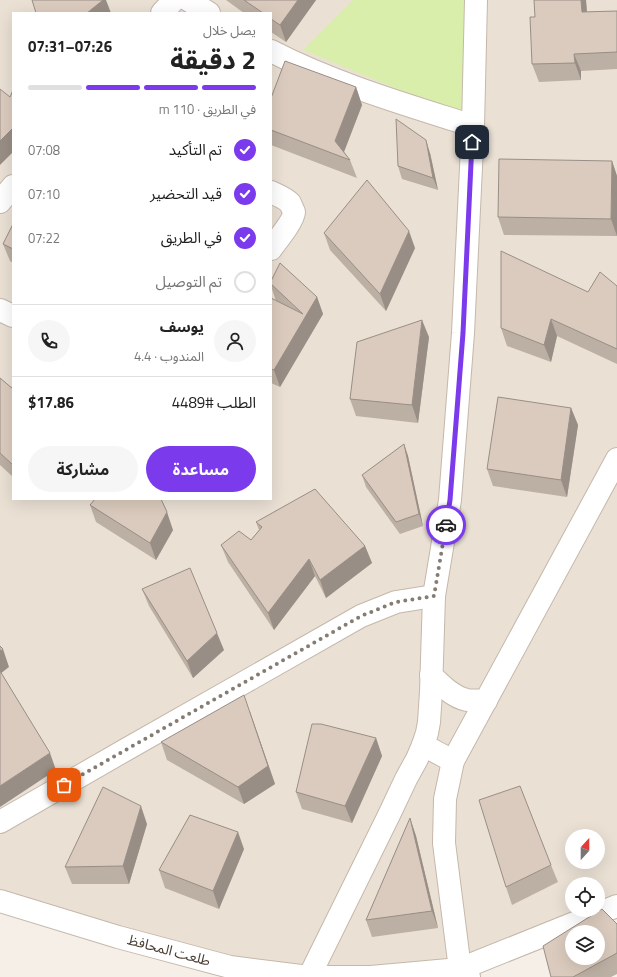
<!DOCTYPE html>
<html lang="ar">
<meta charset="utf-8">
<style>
body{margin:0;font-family:"Titillium Web","Noto Sans Arabic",sans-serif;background:#f6f6f6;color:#222;direction:rtl;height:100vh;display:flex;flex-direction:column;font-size:15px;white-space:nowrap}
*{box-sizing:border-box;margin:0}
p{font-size:13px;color:#767676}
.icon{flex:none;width:22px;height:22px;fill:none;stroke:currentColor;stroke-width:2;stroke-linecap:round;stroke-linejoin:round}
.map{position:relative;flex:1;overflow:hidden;direction:ltr}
.drawer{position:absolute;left:12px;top:12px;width:260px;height:488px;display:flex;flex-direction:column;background:#fff;border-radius:0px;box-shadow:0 4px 16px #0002;direction:rtl}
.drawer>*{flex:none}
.needle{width:26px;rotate:21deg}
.buttons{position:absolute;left:565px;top:829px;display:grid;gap:8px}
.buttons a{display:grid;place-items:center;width:40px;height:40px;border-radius:50%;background:#fff;box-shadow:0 4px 16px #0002;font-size:20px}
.pin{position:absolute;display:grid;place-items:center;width:34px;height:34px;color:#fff;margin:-17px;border-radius:8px;box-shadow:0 2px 6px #0006}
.courier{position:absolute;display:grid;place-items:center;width:40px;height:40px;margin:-20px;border:3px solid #7c3aed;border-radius:50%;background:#fff;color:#222;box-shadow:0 1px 5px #0007}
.overview em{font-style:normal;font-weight:700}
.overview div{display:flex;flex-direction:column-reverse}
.overview{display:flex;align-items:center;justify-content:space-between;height:68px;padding:0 16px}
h1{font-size:26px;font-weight:700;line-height:30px}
.bar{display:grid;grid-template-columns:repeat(4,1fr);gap:6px 4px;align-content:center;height:48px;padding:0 16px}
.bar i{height:5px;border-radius:3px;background:#e0e0e0}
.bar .active{background:#7c3aed}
.bar p{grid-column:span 4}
.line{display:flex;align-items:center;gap:10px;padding:0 16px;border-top:1px solid #e0e0e0}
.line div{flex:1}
.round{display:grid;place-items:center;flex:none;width:42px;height:42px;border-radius:21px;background:#f6f6f6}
ol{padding:0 16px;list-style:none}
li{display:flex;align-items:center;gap:12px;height:44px}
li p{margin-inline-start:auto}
li .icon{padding:4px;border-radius:50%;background:#7c3aed;color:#fff;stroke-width:4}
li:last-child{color:#767676}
li i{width:22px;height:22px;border:2px solid #e0e0e0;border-radius:50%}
.primary-button{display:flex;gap:8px;margin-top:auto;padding:8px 16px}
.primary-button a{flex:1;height:46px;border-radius:24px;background:#7c3aed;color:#fff;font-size:16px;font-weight:700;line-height:46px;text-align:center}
.primary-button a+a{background:#f6f6f6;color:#222}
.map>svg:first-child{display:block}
.residential{fill:#eae0d4;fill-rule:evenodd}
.green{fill:#daeeac}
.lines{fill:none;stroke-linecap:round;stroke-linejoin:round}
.minor-casing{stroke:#c5b8ab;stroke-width:24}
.minor{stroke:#fff;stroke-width:22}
.wall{fill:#bcafa3}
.shaded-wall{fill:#998e85}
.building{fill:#dbcbbe;stroke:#998e85;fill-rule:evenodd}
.done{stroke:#857c73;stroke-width:4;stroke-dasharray:0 7.2}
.route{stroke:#7c3aed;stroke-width:5}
.labels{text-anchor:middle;stroke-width:4;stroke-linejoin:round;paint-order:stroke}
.street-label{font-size:14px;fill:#493e35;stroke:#fff}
</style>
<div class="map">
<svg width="617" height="977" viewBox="0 0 617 977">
<rect width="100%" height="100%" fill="#f5efe7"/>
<path class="residential" d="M 0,0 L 617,0 L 617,906 L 460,969 L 309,977 L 0,901 ZM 13,13 L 271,13 L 271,499 L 13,499 ZM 572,836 L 598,836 L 598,862 L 572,862 ZM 572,884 L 598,884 L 598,910 L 572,910 Z"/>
<polygon class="green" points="353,0 469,0 470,119 303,50"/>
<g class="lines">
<defs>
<g id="minor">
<polyline points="188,0 209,13"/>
<polyline points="162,13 174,0"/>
<path d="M 271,51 C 335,84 404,104 473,126"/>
<path d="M 271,192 C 277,195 285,198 290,203 C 291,205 293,210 294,212 C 294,220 276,242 271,249"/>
<polyline points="0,202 13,186"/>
<polyline points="0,310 13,316"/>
<path d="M 431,675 C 441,685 453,697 467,700 C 473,701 480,700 486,701"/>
<polyline points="453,761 423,745 427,733 429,722 431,692 434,596 450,500 463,333 473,126 476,0"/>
<polyline points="0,822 127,749 361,616 396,602 434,596"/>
<polyline points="0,901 118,937 230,967 309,977 371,977 460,969 617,906"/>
<polyline points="309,977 389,815 406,779 417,759 423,745"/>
<polyline points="469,977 460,969 444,843 445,799 453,761 617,459"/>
</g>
</defs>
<use href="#minor" class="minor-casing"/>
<use href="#minor" class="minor"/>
</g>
<g class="wall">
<polygon points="226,0 316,0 286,42 271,32 271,13 244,13"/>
<polygon points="586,0 587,12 617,11 617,69 581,71 581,80 539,82 532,64 535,17"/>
<polygon points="356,87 362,105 344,152 350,160 357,178 271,145 271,98"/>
<polygon points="430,153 438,190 402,179 398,166"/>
<polygon points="612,161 617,176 617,236 504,235 498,217"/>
<polygon points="13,224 13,263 10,261 3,244"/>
<polygon points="324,233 415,248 386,311 330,250"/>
<polygon points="271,281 317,297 323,314 280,387 271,383 271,298 276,301 271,286"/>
<polygon points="617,286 617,364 557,336 551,362 507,346 501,328 588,292"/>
<polygon points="429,337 418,423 356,416 350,399"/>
<polygon points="0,378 13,389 13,477 0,465"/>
<polygon points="571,408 578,425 567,497 493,486 487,469"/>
<polygon points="404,444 408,456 423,526 400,534 366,487 362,475"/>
<polygon points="90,505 173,530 156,560 96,522"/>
<polygon points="256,522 365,546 372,563 326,598 315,576 274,630 228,562 221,545 251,540 259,530"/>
<polygon points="142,589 224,650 193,678 149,606"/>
<polygon points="250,712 275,784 244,804 167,760 161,742"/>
<polygon points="376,738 382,756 352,823 302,809 296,792"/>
<polygon points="410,818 416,836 438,928 372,937 366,920"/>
<polygon points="147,824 129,884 72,884 65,867"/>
<polygon points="244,849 219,909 165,888 159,870"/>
<polygon points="551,865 558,882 512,905 506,887"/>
<polygon points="617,924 617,974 611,977 551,977"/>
</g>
<g class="shaded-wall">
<polygon points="103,0 106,0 111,13 87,13"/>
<polygon points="298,0 316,0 286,42 280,25"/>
<polygon points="581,0 586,0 588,29 582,12"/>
<polygon points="574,54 581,71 581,80 575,63"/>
<polygon points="356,87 362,105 342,157 335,141"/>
<polygon points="13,128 13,152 0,165 0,141"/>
<polygon points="426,140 430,153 438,190 433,178"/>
<polygon points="612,161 617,176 617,236 611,219"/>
<polygon points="409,231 415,248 386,311 380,294"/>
<polygon points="317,297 323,314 280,387 274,370"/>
<polygon points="551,319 557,336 551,362 544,345"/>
<polygon points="422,320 429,337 418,423 412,405"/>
<polygon points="571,408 578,425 567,497 561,480"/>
<polygon points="404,444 408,456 423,526 419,514"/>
<polygon points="167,512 173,530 156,560 150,543"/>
<polygon points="365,546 372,563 326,598 320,580"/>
<polygon points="309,559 315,576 274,630 268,613"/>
<polygon points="217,633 224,650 193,678 187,661"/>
<polygon points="3,649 9,667 0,674 0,651"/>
<polygon points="250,712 275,784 244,804 238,787"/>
<polygon points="376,738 382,756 352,823 345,806"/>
<polygon points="50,753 56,770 0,807 0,786"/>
<polygon points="141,806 147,824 129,884 123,866"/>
<polygon points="410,818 416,836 438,928 432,911"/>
<polygon points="238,832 244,849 219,909 213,891"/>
</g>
<g class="building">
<polygon points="32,0 103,0 87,13 36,13"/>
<polygon points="244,0 298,0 280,25 271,19 271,13 263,13"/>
<polygon points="534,0 581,0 582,12 617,11 617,52 574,54 575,63 532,64 530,17 535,17"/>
<polygon points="285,61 356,87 335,141 350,160 271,130 271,98"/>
<polygon points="0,89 10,97 13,90 13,128 0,141"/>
<polygon points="396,119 426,140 433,178 398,166"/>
<polygon points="499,159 612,161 611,219 498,217"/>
<polygon points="367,180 409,231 380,294 324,233"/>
<polygon points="13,224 13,249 3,244"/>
<polygon points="501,251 588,292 600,272 617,286 617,349 551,319 544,345 501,328"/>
<polygon points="280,263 317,297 274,370 271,369 271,298 303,314 271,284 271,281"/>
<polygon points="422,320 412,405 350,399 357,342"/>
<polygon points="0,378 13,389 13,465 0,453"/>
<polygon points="498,397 571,408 561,480 487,469"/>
<polygon points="404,444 419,514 396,522 362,475"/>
<polygon points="315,489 365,546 320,580 309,559 268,613 221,545 239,531 251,540 262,527 256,522"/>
<polygon points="95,499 161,499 167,512 150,543 90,505"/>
<polygon points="190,568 217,633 187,661 142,589"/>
<polygon points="0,646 3,649 0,651"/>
<polygon points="0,671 50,753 0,786"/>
<polygon points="244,695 268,766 238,787 161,742"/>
<polygon points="312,724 321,724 376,738 345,806 296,792"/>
<polygon points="520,786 551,865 506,887 479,800"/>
<polygon points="103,787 141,806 123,866 65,867"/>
<polygon points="190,815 238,832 213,891 159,870"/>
<polygon points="410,818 432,911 366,920"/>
<path d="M 602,909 L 617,924 L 617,953 L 573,977 L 551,977 L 543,946 ZM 572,932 L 598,932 L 598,958 L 572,958 Z"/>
</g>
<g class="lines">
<polyline class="done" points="64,785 361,616 396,602 434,596 446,525"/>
<polyline class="route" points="446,525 450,500 463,333 472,142"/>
</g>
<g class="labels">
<g class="street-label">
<text transform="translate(169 950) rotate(15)" y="5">طلعت المحافظ</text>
</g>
</g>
</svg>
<div class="buttons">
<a><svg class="needle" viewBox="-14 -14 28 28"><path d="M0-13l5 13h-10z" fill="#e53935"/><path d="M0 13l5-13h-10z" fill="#767676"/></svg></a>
<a><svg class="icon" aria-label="locate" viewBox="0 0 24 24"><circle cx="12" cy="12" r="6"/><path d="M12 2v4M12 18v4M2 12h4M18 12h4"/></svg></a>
<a><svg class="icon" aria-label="layers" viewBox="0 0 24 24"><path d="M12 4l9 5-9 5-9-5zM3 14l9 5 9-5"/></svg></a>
</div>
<div class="pin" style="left:64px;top:785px;background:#ea580c"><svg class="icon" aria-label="bag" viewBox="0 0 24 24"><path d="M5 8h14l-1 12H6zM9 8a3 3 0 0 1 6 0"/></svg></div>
<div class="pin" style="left:472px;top:142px;background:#1f2937"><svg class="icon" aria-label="home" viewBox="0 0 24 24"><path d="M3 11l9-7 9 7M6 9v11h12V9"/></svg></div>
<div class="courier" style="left:446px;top:525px"><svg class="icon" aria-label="car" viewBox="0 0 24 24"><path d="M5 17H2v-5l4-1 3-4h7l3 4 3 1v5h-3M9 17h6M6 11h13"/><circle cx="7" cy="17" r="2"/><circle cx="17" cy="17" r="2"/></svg></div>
<section class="drawer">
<div class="overview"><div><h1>2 دقيقة</h1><p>يصل خلال</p></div><em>07:26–07:31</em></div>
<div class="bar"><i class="active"></i><i class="active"></i><i class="active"></i><i></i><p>في الطريق · 110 m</p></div>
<ol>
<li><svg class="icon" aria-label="check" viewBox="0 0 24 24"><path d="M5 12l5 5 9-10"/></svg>تم التأكيد<p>07:08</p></li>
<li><svg class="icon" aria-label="check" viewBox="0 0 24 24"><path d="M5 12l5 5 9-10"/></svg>قيد التحضير<p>07:10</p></li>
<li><svg class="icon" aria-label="check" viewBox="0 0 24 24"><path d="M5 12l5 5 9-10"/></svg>في الطريق<p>07:22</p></li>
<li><i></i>تم التوصيل</li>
</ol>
<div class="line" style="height:72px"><a class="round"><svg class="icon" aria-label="person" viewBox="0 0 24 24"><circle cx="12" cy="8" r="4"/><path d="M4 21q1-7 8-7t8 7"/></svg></a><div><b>يوسف</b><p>المندوب · 4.4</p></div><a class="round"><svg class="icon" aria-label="phone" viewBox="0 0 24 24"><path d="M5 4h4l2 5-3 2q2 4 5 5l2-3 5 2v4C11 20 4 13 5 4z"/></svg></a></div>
<div class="line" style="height:52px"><div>الطلب #4489</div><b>$17.86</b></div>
<div class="primary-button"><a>مساعدة</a><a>مشاركة</a></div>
</section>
</div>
